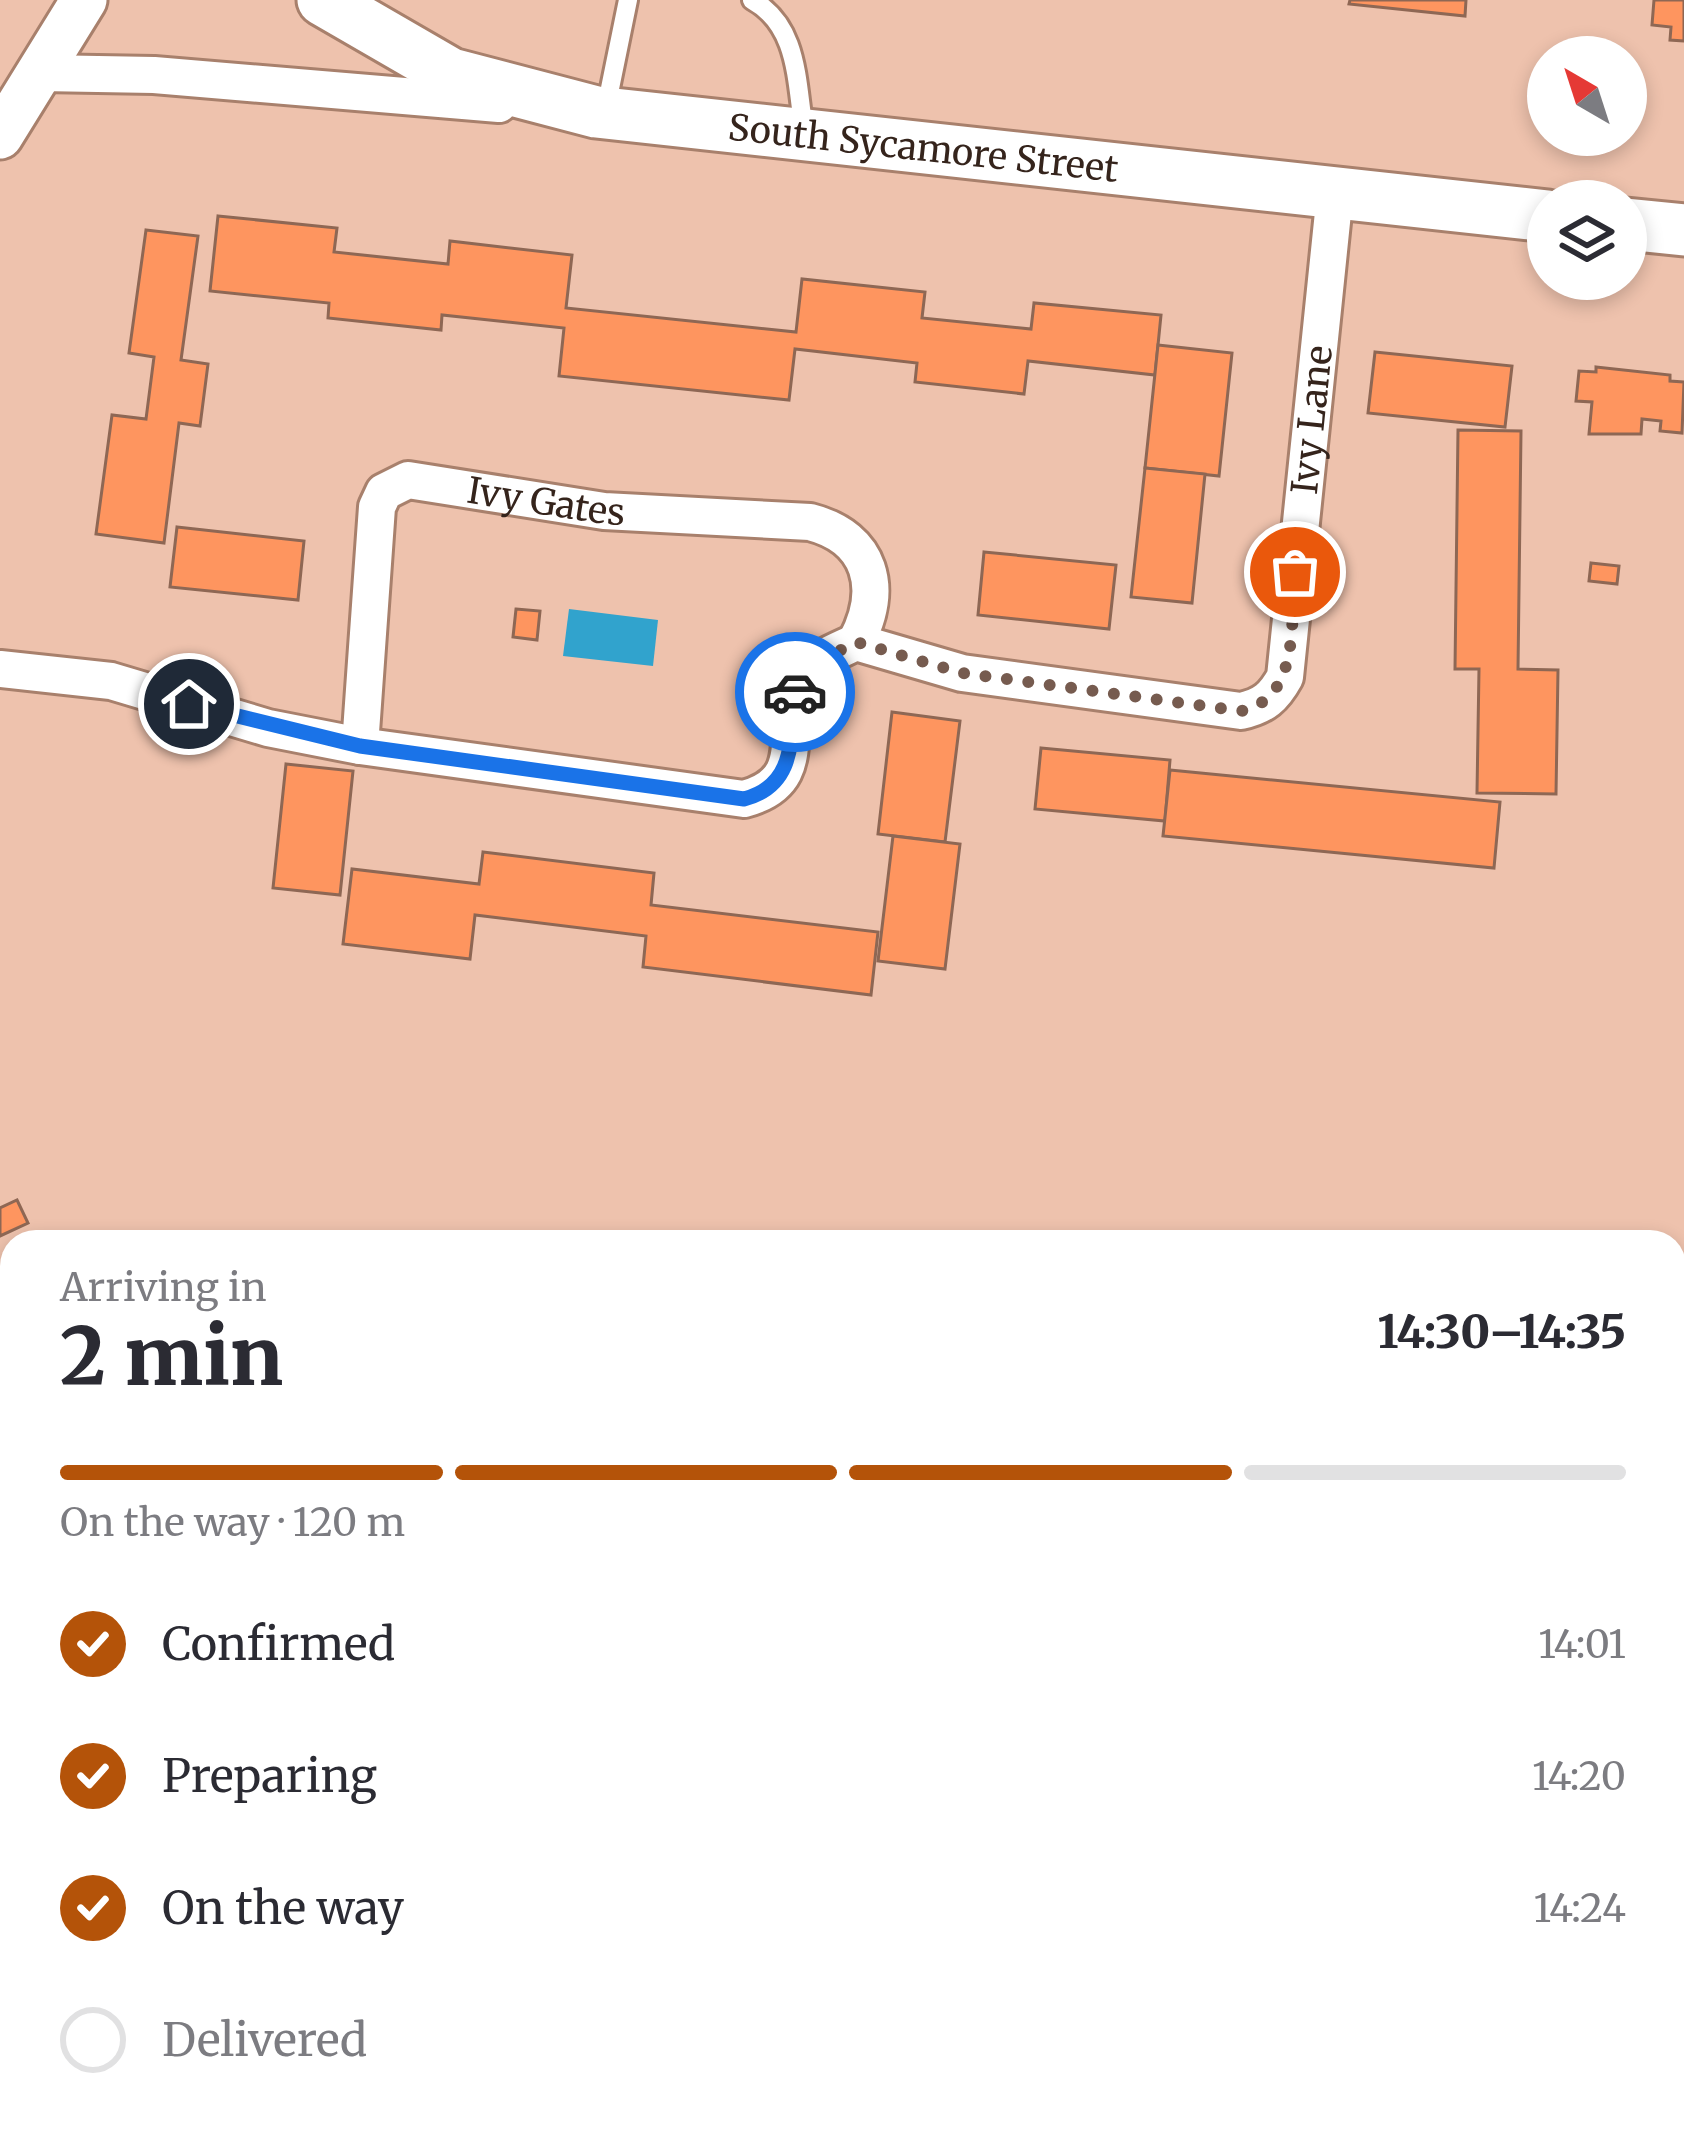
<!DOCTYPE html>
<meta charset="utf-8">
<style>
body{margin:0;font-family:Merriweather,serif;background:#f2f2f3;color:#2b2b33;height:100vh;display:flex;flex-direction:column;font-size:45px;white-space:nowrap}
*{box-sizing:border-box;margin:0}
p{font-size:39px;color:#7c7c81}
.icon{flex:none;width:66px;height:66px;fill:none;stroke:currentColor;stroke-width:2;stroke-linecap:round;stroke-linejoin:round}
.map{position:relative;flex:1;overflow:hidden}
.drawer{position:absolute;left:0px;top:1230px;width:1686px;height:903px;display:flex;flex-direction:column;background:#fff;border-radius:36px 36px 0 0;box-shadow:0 6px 18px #0003}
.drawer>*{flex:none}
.needle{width:78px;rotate:321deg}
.buttons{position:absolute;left:1527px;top:36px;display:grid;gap:24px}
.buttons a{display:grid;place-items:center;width:120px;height:120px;border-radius:50%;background:#fff;box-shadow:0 6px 18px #0003;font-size:60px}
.pin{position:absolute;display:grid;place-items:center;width:102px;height:102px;color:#fff;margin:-51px;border:6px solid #fff;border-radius:50%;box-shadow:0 3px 12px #0007}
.courier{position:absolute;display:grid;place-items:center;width:120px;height:120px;margin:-60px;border:9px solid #1a73e8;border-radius:50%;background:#fff;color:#222;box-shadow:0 3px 15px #0007}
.headline em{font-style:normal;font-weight:800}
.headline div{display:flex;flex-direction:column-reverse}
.headline{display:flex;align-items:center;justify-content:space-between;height:204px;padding:0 60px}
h1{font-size:78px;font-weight:800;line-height:90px}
.bar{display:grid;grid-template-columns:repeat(4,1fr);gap:18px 12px;align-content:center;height:144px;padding:0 60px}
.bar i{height:15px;border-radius:9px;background:#e1e1e2}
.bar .current{background:#b45309}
.bar p{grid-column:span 4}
ol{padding:0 60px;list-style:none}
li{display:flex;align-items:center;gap:36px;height:132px}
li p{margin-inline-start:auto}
li .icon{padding:12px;border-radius:50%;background:#b45309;color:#fff;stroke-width:4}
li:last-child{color:#7c7c81}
li i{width:66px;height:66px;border:6px solid #e1e1e2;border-radius:50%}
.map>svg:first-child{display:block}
.water{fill:#31a3cd}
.building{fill:#fe955f;stroke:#8e6754;stroke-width:3}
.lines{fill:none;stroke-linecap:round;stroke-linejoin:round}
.service-casing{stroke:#a8806c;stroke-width:24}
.minor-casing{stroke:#a8806c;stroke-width:42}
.tertiary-casing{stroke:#a8806c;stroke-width:51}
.secondary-casing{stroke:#a8806c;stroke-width:57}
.service{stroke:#fff;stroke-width:18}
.minor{stroke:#fff;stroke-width:36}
.tertiary{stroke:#fff;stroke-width:45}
.secondary{stroke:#fff;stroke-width:51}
.done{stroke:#765b4f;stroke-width:12;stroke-dasharray:0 21.6}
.route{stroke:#1a73e8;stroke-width:15}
.labels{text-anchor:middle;stroke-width:10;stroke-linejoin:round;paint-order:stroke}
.street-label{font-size:36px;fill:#35241c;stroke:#fbcfb9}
</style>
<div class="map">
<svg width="1684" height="2132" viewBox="0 0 1684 2132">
<rect width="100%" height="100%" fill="#eec2ad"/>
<polygon class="water" points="569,609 658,620 653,666 563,656"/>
<g class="building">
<polygon points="1350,0 1466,0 1465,16 1349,4"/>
<polygon points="1654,0 1684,0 1684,41 1670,40 1671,27 1652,25"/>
<polygon points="218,216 337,228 334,252 448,264 450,241 572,255 566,308 796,332 802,279 925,292 922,318 1031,329 1034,303 1161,315 1155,375 1028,361 1024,394 915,382 917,363 795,349 789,400 559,376 564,328 442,315 441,330 328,318 329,303 210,291"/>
<polygon points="146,230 198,236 181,360 208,364 200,426 179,423 164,543 96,534 112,415 146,419 154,357 129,353"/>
<polygon points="1158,345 1232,353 1219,476 1145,468"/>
<polygon points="1375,352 1512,366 1505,427 1368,413"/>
<polygon points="1596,367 1670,375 1670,381 1684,382 1682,433 1660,431 1661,421 1642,419 1641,434 1589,434 1592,402 1576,401 1579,371 1596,372"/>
<polygon points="1458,430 1521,431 1518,669 1558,670 1556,794 1477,793 1479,669 1455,669"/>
<polygon points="1145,468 1205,474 1192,603 1131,597"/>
<polygon points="177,527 304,541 298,600 170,587"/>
<polygon points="984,552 1116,565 1109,629 978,615"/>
<polygon points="1591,563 1619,566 1617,584 1589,581"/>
<polygon points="516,609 540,611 537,640 513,637"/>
<polygon points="892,712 960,721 945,842 878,834"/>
<polygon points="1041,748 1170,760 1165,821 1035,809"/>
<polygon points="286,764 353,771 340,895 273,888"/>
<polygon points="1170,770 1500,802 1494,868 1163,836"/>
<polygon points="893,836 960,844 945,969 878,961"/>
<polygon points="483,852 654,873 651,905 878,932 871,995 643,967 646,936 475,915 470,959 343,944 352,869 479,884"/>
<polygon points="17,1200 28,1223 0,1236 0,1208"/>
<polygon points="1674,1971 1684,1976 1684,2023 1674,2018"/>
<polygon points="1674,2111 1684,2116 1678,2132 1621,2132 1626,2121 1674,2121"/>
<polygon points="686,2121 752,2121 776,2132 681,2132"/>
<polygon points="1464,2121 1548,2121 1543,2132 1460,2132"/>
</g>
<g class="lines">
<defs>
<g id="service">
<path d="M 752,0 C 799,26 796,82 804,130"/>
<polyline points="606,108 628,0"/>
<polyline points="239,2121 263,2132"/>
<polyline points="20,2132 131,2121"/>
</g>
<g id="minor">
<polyline points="41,73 154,75 499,104"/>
<path id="s1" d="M 0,669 L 111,681 L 268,728 L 360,746 L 744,799 C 819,779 771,717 807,672 C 817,658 840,650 856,642 L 962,673 L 1241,711 C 1264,706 1274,697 1285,677 L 1335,193"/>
<path id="s2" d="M 360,746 L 377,507 L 384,492 L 408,480 L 604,511 L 810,522 C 872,538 884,589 856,642"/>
<polyline points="1674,1276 1684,1278"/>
<polyline points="0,1529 12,1543"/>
<polyline points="0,1844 12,1827"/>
<polyline points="1106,2121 1131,2132"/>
</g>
<polyline id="tertiary" points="0,136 84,0"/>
<g id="secondary">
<path id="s3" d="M 323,0 L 451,74 L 596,112 L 1548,216"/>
<polyline points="1626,224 1684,230"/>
</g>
</defs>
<use href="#service" class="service-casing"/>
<use href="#minor" class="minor-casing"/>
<use href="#tertiary" class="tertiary-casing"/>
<use href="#secondary" class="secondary-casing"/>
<use href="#service" class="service"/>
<use href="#minor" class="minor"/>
<use href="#tertiary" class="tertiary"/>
<use href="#secondary" class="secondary"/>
</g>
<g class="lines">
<path class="done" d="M 795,692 L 809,667 L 856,642 L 962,673 L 1241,711 C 1301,698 1290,621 1295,572"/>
<path class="route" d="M 189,704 L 360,746 L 744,799 C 797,785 790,738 795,692"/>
</g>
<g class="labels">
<g class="street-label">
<text dy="13" stroke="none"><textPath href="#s3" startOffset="627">South Sycamore Street</textPath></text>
<text dy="13" stroke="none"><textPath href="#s1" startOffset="1677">Ivy Lane</textPath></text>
<text dy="13" stroke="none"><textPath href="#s2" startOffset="423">Ivy Gates</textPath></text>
</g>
</g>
</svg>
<div class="buttons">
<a><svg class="needle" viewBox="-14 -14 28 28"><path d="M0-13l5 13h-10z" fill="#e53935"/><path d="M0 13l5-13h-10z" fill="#7c7c81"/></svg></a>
<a><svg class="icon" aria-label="layers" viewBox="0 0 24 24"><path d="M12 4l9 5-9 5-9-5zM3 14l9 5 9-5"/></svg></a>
</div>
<div class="pin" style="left:1295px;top:572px;background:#ea580c"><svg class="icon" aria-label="bag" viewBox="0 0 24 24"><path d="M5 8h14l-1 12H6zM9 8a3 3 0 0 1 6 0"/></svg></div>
<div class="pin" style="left:189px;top:704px;background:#1f2937"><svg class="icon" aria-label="home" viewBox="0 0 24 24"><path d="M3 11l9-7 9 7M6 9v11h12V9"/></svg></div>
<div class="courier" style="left:795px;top:692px"><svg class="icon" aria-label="car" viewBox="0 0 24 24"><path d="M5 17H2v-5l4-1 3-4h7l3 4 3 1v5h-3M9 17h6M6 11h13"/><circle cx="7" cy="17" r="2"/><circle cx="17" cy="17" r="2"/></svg></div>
<section class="drawer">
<div class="headline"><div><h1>2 min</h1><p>Arriving in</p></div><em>14:30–14:35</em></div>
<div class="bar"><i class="current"></i><i class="current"></i><i class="current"></i><i></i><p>On the way · 120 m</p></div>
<ol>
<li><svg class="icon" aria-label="check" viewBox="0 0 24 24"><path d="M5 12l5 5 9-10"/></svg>Confirmed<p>14:01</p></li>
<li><svg class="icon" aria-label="check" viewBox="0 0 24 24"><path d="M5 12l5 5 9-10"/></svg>Preparing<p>14:20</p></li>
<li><svg class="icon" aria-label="check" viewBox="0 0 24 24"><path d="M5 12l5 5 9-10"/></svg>On the way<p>14:24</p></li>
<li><i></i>Delivered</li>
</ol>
</section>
</div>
